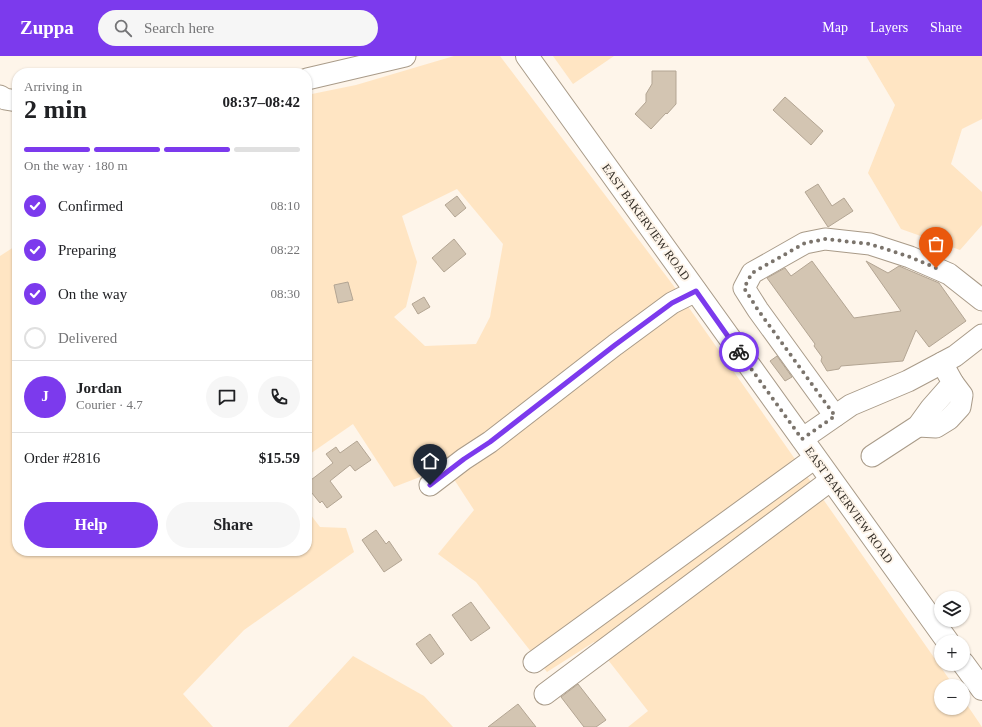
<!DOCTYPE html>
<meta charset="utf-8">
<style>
body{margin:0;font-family:Georgia,serif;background:#f6f6f6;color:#202124;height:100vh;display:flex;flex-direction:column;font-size:15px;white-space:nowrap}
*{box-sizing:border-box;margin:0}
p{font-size:13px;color:#757577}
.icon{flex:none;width:22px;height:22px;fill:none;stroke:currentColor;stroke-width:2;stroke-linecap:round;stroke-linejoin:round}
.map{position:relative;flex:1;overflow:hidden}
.side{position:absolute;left:12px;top:12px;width:300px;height:488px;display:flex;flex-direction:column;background:#fff;border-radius:16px;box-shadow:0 1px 3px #0004}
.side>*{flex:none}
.fabs{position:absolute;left:934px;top:535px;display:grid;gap:8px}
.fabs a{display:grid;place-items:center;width:36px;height:36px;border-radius:50%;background:#fff;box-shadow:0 1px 3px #0004;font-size:20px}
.pin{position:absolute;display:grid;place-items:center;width:34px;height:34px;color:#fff;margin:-41px -17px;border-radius:50% 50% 50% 0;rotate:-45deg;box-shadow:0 0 4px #0007}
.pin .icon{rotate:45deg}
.courier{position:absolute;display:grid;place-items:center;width:40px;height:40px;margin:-20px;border:3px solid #7c3aed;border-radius:50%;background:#fff;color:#222;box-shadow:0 1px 5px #0007}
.head em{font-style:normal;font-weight:800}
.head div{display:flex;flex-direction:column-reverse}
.head{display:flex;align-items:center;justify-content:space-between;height:68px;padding:0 12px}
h1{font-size:26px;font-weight:800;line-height:30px}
.bar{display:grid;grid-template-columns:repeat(4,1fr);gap:6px 4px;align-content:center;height:48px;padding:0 12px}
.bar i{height:5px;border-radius:3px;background:#e0e0e0}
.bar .active{background:#7c3aed}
.bar p{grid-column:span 4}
.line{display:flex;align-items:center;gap:10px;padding:0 12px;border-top:1px solid #e0e0e0}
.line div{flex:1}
.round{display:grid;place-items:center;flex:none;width:42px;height:42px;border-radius:21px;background:#f6f6f6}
ol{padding:0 12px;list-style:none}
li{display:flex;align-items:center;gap:12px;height:44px}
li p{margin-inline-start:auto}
li .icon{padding:4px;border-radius:50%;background:#7c3aed;color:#fff;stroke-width:4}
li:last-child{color:#757577}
li i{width:22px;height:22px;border:2px solid #e0e0e0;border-radius:50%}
.cta{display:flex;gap:8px;margin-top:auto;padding:8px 12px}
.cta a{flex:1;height:46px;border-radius:24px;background:#7c3aed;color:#fff;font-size:16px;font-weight:800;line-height:46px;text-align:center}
.cta a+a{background:#f6f6f6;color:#202124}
header{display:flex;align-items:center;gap:24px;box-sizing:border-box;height:56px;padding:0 20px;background:#7c3aed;color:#fff}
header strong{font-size:19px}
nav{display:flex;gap:22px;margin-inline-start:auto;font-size:14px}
.search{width:280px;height:36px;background:#f6f6f6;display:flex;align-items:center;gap:10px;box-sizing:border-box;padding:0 14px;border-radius:22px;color:#757577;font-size:15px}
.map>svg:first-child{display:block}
.green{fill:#ffe5c3;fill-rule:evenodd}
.building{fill:#d3c5b2;stroke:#b3a593}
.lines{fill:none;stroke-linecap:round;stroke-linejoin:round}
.minor-casing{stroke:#a99b89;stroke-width:23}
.major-casing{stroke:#a99b89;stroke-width:24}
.minor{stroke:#fff;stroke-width:21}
.major{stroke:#fff;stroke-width:22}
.done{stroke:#7b746c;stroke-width:4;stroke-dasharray:0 7.2}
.route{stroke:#7c3aed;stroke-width:5}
.labels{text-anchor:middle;stroke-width:4;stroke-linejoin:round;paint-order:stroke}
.street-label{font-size:12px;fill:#352f28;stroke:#fef5ea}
</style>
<header>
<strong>Zuppa</strong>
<div class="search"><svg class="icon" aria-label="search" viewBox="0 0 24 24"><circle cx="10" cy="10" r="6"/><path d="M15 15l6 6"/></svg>Search here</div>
<nav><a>Map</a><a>Layers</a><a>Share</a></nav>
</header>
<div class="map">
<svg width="982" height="671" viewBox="0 0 982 671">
<rect width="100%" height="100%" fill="#fef5ea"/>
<g class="green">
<path d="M 454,0 L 500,0 L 673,229 L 954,630 L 941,630 L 941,652 L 963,652 L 963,643 L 982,671 L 628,671 L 648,655 L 594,586 L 547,616 L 476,526 L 438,498 L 474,454 L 446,411 L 394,431 L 353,368 L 307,400 L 307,39 L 356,29 ZM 457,133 L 503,188 L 490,261 L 476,288 L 425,290 L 394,261 L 406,251 L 417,206 L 402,160 Z"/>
<polygon points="553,0 614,0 573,28"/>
<polygon points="866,0 982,0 982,63 962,73 951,108 982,136 982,169 960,194 901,173 868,117 895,49"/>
<polygon points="17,189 17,495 307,495 307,454 320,471 346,472 354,496 244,574 183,638 213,671 0,671 0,200"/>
<polygon points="353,600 424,640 453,671 288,671"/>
</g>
<g class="building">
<polygon points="652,15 676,15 676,48 667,58 666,57 651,73 635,58 646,46 646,38 652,28"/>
<polygon points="785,41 823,75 811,89 773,54"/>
<polygon points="818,128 832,150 844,142 853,155 828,171 805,136"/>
<polygon points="457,140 466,152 455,161 445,149"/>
<polygon points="454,183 466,198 444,216 432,202"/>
<polygon points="812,205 854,262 901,255 866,205 888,217 899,210 939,227 966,265 929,291 916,274 903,305 841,310 839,313 827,315 821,305 822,301 814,290 815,288 767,222 785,212 791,220"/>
<polygon points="348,226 353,244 338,247 334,229"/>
<polygon points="424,241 430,251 418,258 412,248"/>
<polygon points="777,300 792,321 785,325 770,305"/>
<polygon points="357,385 371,404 355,415 350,409 330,425 342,441 327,452 322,445 320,447 307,431 307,427 333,407 326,398 336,391 340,397"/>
<polygon points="376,474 386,488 389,485 402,504 384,516 362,484"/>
<polygon points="471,546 490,572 471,585 452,559"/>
<polygon points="430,578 444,598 431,608 416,588"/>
<polygon points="578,628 606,664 596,671 584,671 561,641"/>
<polygon points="518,648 536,671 488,671"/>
</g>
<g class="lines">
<defs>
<g id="minor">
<polyline points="307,23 405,0"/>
<polyline points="0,40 5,43 17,45"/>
<polyline points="835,360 758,254 744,232 752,217 805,187 825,183 870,188 910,201 949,218 982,244"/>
<polyline points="918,370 936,371 949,363 960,351 962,339 953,327"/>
<polyline points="802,383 851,349 908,325 955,300 982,279"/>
<polyline points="872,400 918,370 931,352 953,327 942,307"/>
<polyline points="430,429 464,403 490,386 615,289 672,247 696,235"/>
<polyline points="534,606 815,402"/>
<polyline points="545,638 831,424"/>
</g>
<g id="major">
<polyline points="527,0 948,586"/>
<polyline points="963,607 982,633"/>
</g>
</defs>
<use href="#minor" class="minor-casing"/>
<use href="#major" class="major-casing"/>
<use href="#minor" class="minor"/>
<use href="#major" class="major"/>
</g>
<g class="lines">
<polyline class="done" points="739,296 802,383 835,360 758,254 744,232 752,217 805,187 825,183 870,188 910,201 936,212"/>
<polyline class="route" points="430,429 464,403 490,386 615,289 672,247 696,235 739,296"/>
</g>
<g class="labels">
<g class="street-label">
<text transform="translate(646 166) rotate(54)" y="4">EAST BAKERVIEW ROAD</text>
<text transform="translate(849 449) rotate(54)" y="4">EAST BAKERVIEW ROAD</text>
</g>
</g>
</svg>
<div class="fabs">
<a><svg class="icon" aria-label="layers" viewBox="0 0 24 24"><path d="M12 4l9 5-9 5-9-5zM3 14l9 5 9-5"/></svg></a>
<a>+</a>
<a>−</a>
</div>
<div class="pin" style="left:936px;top:212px;background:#ea580c"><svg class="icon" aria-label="bag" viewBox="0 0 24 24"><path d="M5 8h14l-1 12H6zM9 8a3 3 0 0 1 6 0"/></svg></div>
<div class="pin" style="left:430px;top:429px;background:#1f2937"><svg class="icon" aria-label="home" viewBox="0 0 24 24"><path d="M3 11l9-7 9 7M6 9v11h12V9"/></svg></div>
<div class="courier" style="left:739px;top:296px"><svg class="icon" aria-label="bike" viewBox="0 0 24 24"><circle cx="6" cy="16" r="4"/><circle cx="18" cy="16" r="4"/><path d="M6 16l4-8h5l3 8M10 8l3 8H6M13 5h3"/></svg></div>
<section class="side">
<div class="head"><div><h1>2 min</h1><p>Arriving in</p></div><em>08:37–08:42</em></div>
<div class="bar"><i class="active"></i><i class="active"></i><i class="active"></i><i></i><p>On the way · 180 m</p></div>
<ol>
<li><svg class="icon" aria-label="check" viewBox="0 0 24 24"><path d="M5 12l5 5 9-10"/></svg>Confirmed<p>08:10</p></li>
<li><svg class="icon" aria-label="check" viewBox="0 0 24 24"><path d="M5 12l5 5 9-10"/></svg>Preparing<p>08:22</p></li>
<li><svg class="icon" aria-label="check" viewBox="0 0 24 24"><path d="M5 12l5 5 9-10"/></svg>On the way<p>08:30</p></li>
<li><i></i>Delivered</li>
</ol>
<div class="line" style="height:72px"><b class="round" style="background:#7c3aed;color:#fff">J</b><div><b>Jordan</b><p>Courier · 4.7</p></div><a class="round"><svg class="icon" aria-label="chat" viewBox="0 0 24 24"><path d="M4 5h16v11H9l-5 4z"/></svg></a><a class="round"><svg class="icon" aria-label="phone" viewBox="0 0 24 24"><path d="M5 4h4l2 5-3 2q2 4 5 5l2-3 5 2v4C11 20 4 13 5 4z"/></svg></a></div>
<div class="line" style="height:52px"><div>Order #2816</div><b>$15.59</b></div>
<div class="cta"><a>Help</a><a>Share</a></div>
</section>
</div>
